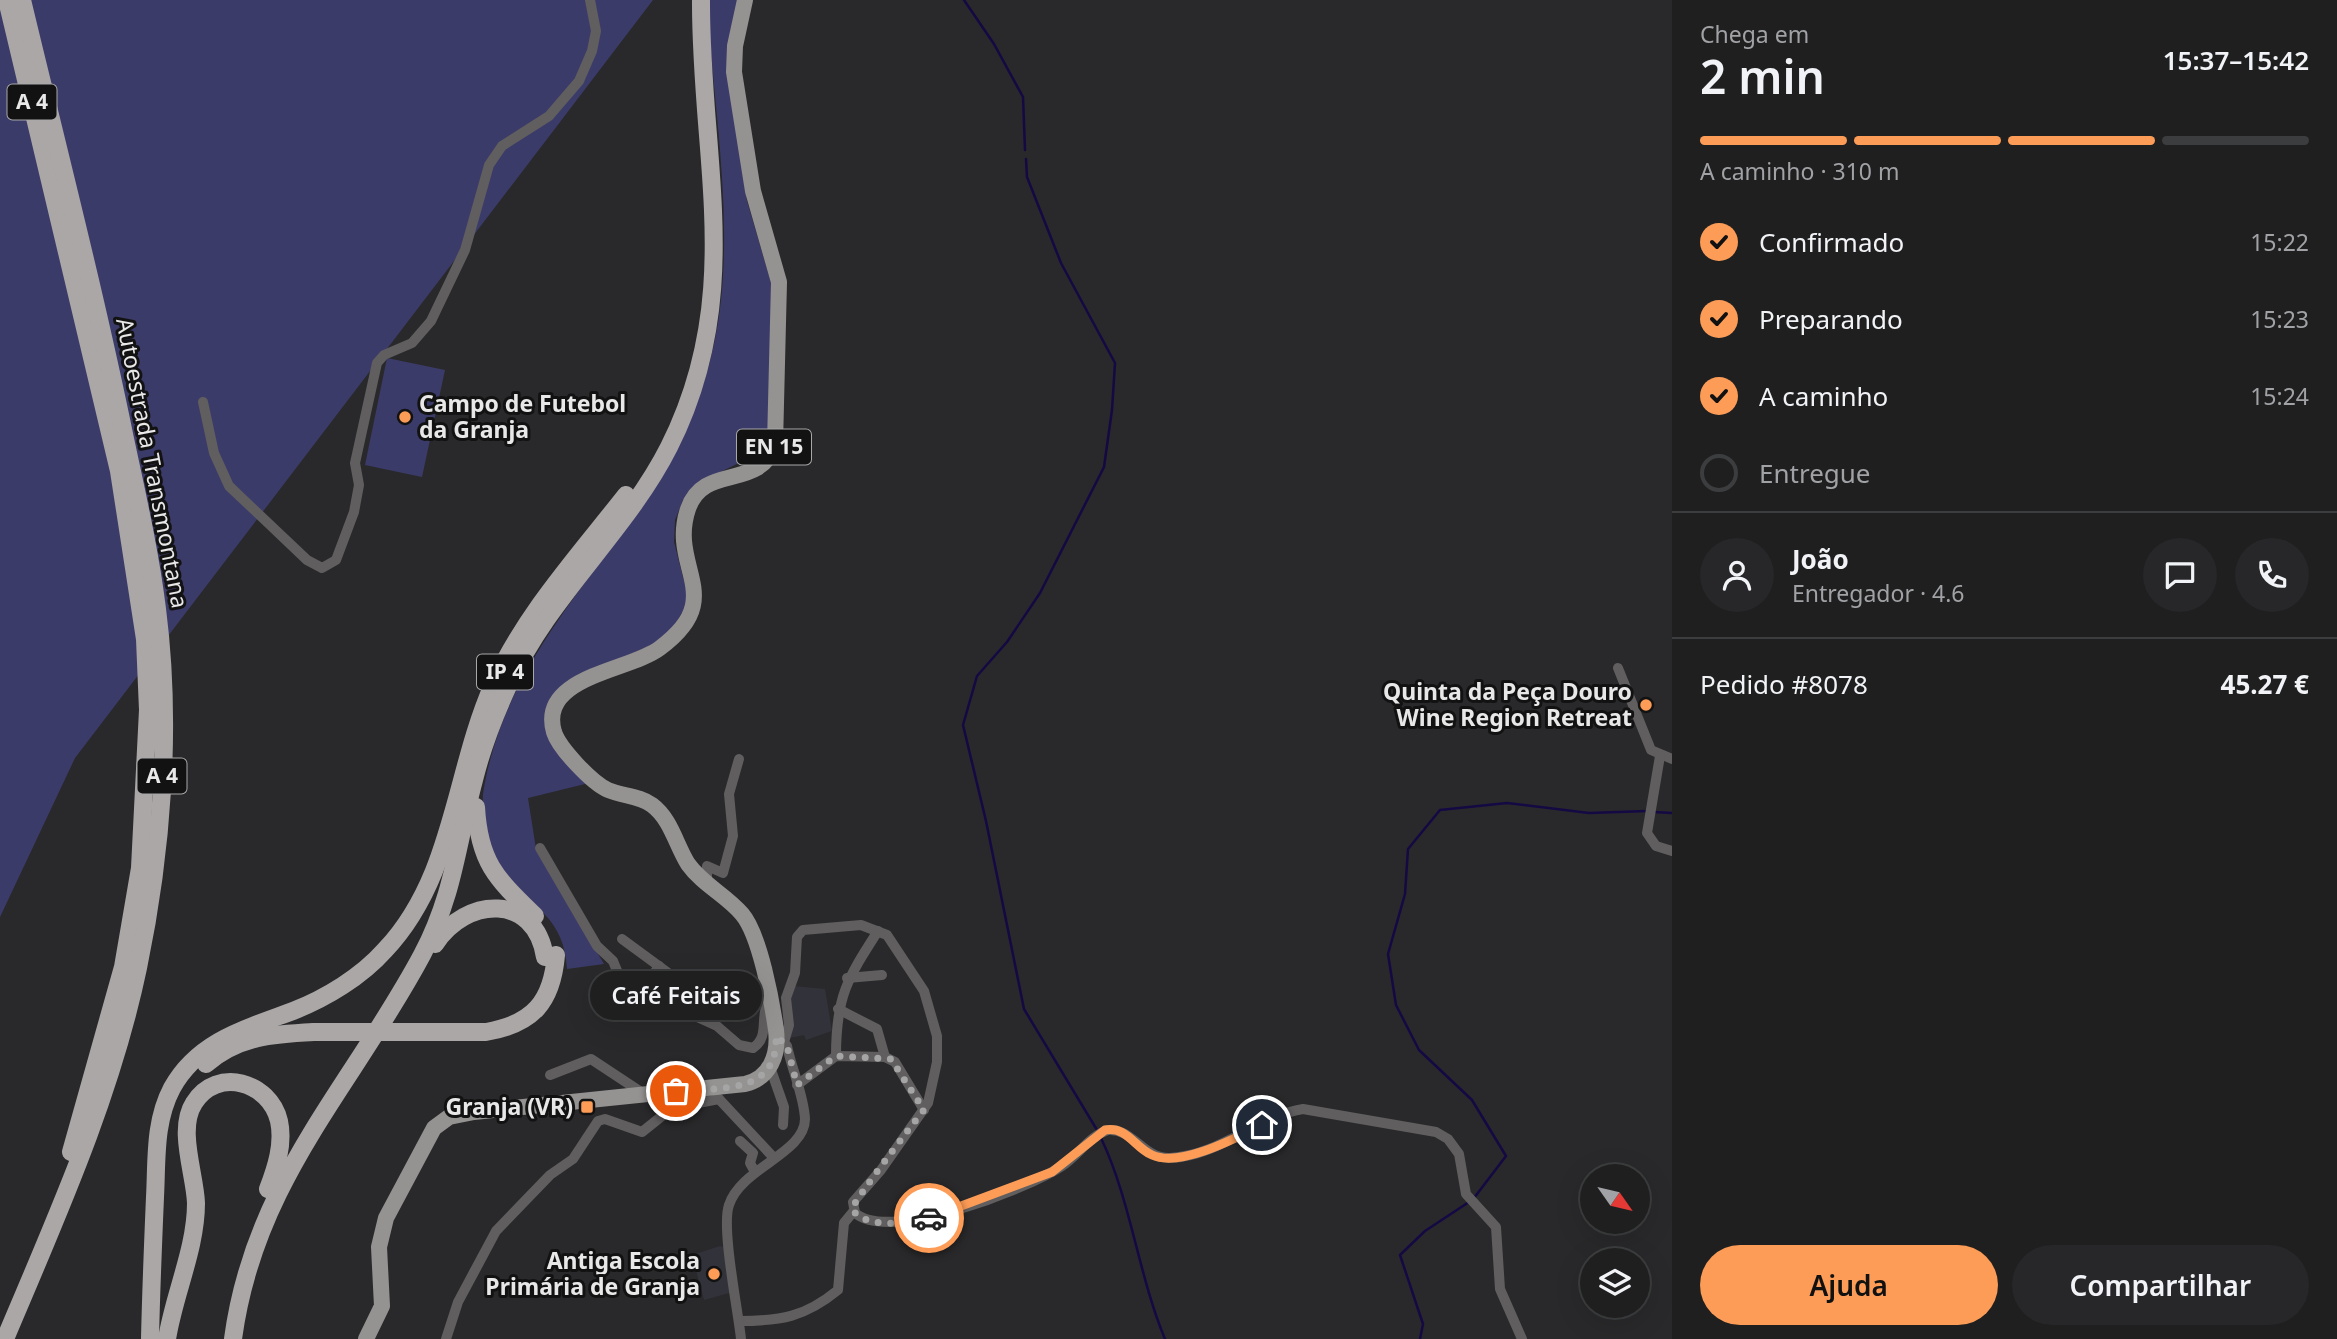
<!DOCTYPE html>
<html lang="pt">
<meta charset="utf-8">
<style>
body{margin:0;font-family:"Noto Sans",sans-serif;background:#272729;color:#f1f3f6;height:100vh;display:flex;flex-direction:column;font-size:26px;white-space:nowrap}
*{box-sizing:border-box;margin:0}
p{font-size:23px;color:#a1a2a5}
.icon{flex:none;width:38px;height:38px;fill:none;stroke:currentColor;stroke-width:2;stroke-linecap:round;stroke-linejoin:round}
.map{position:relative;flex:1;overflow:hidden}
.panel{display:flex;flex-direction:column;background:#1f1f20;width:665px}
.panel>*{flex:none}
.needle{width:46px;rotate:124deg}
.tools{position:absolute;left:1580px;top:1164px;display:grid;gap:14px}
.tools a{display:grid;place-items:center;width:70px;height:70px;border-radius:50%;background:#1f1f20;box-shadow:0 7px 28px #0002,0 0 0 2px #3c3d3e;font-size:35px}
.pin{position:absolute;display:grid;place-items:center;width:60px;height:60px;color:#fff;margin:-30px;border:4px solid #fff;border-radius:50%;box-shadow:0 2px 7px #0007}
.courier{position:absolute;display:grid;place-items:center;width:70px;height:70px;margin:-35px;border:5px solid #fd9c57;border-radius:50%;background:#fff;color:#222;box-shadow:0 2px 9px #0007}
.bubble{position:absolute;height:49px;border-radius:24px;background:#1f1f20;box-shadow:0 7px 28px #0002,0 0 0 2px #3c3d3e;font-size:23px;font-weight:600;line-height:49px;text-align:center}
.overview em{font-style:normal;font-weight:600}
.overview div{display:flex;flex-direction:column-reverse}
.overview{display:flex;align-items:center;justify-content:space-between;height:119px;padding:0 28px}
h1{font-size:46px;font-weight:600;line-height:52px}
.bar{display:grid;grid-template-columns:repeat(4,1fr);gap:10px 7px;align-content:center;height:84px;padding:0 28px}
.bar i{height:9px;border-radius:5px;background:#3c3d3e}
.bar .selected{background:#fd9c57}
.bar p{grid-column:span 4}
.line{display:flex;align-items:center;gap:18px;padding:0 28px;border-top:2px solid #3c3d3e}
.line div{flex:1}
.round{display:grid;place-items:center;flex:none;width:74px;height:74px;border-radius:37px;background:#272729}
ol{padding:0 28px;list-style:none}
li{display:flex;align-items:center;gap:21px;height:77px}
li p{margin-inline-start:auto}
li .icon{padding:7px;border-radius:50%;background:#fd9c57;color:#111;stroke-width:4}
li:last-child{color:#a1a2a5}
li i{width:38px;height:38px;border:4px solid #3c3d3e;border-radius:50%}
.action{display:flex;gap:14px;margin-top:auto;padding:14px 28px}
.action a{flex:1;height:80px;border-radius:42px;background:#fd9c57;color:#111;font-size:28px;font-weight:600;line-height:80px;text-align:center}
.action a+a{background:#272729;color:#f1f3f6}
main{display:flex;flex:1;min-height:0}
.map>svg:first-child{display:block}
.built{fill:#32323a}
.green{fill:#3b3b6a}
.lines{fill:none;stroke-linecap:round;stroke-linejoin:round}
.stream{stroke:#150944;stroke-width:2.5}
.street{stroke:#605e5e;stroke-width:10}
.primary{stroke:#959391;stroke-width:16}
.highway{stroke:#aaa7a6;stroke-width:18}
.highway-bridge{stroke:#aaa7a6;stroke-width:18}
.done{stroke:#a5a5a6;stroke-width:7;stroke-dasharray:0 12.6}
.route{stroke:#fd9c57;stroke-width:9}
.poi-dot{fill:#fd9c57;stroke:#121213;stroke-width:2.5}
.labels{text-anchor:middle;stroke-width:6;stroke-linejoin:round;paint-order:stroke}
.shield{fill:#121213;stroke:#a8a8a9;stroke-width:2}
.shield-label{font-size:21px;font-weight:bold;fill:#e8e8e9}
.poi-label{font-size:23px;font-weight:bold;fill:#e8e8e9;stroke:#121213;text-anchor:end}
.street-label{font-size:23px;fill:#e8e8e9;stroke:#121213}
</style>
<main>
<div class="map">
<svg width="1672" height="1339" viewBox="0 0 1672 1339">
<rect width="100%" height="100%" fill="#29292b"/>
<g class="built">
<polygon points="794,986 825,989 832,1031 806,1040 804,1035 789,1038 790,992"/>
<polygon points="720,1246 724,1247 733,1292 704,1300 692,1255"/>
</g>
<g class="green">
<polygon points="0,0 653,0 75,758 0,917"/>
<path d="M 707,0 L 741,0 L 729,86 L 747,201 L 772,286 L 771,433 L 757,454 L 700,482 L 683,500 L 675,520 L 674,542 L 687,593 L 685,608 L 672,629 L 662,640 L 579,677 L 545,717 L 546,729 L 589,783 L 528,798 L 536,849 L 604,964 L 567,969 C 564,909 521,905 495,863 C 488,852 482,808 483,794 C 506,645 624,557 686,427 C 751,293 715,142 707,0 Z"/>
<polygon points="387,358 445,370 422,477 365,465"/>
</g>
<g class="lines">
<g class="stream">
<polyline points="964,0 994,44 1023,97 1025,150"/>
<polyline points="1026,159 1027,177 1061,263 1115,363 1112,410 1104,467 1040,593 1007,642 977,676 963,725 986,821 1024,1009 1097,1130"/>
<polyline points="1654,812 1672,813"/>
<path d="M 1101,1138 C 1131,1201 1138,1274 1165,1339"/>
<polyline points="1474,1198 1506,1156 1472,1100 1419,1050 1396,1005 1388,954 1405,894 1408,849 1440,810 1507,803 1589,813 1647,811"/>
<polyline points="1420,1339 1423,1324 1400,1255 1425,1231 1469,1202"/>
</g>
<g class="street">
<polyline points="203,402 214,453 229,486 307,560 322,568 336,560 354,512 359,485 355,463 377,363 384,355 412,343 431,321 465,250 489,165 502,146 549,116 579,81 592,51 596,31 590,0"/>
<polyline points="1618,668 1651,750 1672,759"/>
<polyline points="1660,756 1647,833 1656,846 1672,851"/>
<polyline points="540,848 597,946 613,961 625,990 634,993 642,991 659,966"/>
<polyline points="707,882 707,866 723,873 733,836 729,794 739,759"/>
<path d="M 622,939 L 671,975 L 695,1016 L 717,1026 L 739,1045 L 753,1048 C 771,1036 758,1016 770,1000"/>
<polyline points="847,978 882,975"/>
<polyline points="838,1009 877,1029 885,1057"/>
<path d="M 784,1042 L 789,1025 L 786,998 L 795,973 L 797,937 L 803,930 L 861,925 L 887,935 L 924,991 L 937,1036 L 937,1062 L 928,1103 L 881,1170 L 853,1202 L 855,1213 C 890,1243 1027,1189 1062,1166 C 1078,1156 1089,1136 1108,1130 C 1133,1128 1143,1159 1170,1158 C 1220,1156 1258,1116 1303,1109 L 1436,1132 L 1448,1139 L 1459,1154 L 1466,1194 L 1496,1227 L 1500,1289 L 1522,1339"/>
<path d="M 836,1056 C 836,997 847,979 878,931"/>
<polyline points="770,1067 784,1107 783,1125"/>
<polyline points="550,1075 591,1059 644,1094"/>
<polyline points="797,1085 836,1056 885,1057 895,1062 924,1110"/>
<polyline points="719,1099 774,1158"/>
<polyline points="740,1141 753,1153 750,1163 755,1172"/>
<path d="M 739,1321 C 781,1321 805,1317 838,1290 L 844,1223 L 853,1212"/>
<polyline points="446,1339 458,1302 496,1231 550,1175 573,1159 598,1121 605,1119 642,1132 672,1108 719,1099"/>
<path d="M 741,1339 C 738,1310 721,1227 729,1205 C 741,1168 805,1153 805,1119 C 804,1096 792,1070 787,1046 L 780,1038"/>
</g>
<path class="primary" d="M 366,1339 L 382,1306 L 379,1247 L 386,1218 L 434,1128 L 449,1117 L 474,1112 L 745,1084 C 770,1078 779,1055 776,1030 C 772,1002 760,935 742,914 C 726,895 703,885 688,864 C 676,845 671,819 652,805 C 640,796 622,796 608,790 C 592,783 559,748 554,732 C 538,676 630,671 660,648 C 729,597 668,568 688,509 C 704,462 760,492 775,444 L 779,282 L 753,191 L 734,72 L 735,46 L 745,0"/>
<g class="highway">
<polyline points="7,0 119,471 145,639 148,710 140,868 123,967 71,1152"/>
<path d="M 476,807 C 479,863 497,879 535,916"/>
<path d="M 435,944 C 466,896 535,893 545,957"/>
<path d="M 206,1064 C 238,1036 274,1034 314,1032"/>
<path d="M 5,1339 C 56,1218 111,1097 138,968 C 162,853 172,726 157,609 C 150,552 137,495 125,439 C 95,292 57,146 22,0"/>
<path d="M 150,1339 C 151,1292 153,1244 155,1197 C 157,1160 154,1122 172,1088 C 198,1041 247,1028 293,1011 C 326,998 361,977 385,950 C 454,877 454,773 493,685 C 525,614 579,555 626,495"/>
<path d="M 167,1339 C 174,1294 196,1249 196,1203 C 195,1174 177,1129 194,1103 C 217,1066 270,1082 279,1121 C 284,1144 276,1168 268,1189"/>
<path d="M 233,1339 C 254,1181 351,1088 422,955 C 454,895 457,843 474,780 C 482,747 495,714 509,684 C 548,597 626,532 669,447 C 746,294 700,159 701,0"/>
</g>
<path class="highway-bridge" d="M 314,1032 L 486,1032 C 533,1024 552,1002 556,955"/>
</g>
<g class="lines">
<path class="done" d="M 676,1091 C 719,1087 778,1096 776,1036 L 787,1046 L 797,1085 L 836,1056 L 891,1059 L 924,1110 C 914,1122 853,1202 852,1209 C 866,1230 908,1223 929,1218"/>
<path class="route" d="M 929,1218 L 1052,1172 L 1105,1130 C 1127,1126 1134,1147 1152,1155 C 1180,1168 1236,1138 1262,1125"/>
</g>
<g class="poi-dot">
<circle cx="405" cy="417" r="7"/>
<circle cx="1646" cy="705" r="7"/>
<rect x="580" y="1100" width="14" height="14" rx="3.5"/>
<circle cx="714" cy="1274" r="7"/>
</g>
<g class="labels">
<g class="shield">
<rect x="7.5" y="84.5" width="49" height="35" rx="5"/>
<rect x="737" y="429.5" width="74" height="35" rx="5"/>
<rect x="477" y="654.5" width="56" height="35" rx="5"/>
<rect x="137.5" y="758.5" width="49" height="35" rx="5"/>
</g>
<g class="shield-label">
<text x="32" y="109">A 4</text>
<text x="774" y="454">EN 15</text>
<text x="505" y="679">IP 4</text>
<text x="162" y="783">A 4</text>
</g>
<g class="poi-label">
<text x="419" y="412" text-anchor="start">Campo de Futebol<tspan x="419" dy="26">da Granja</tspan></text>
<text x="1632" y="700">Quinta da Peça Douro<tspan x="1632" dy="26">Wine Region Retreat</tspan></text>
<text x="573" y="1115">Granja (VR)</text>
<text x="700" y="1269">Antiga Escola<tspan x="700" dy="26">Primária de Granja</tspan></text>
</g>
<g class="street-label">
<text transform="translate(152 463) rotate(79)" y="8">Autoestrada Transmontana</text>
</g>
</g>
</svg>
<div class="tools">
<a><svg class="needle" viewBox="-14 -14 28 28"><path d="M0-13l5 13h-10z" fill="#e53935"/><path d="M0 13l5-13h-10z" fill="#a1a2a5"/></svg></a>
<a><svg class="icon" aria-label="layers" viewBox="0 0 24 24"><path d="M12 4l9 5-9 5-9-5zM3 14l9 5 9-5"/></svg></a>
</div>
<div class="pin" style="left:676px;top:1091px;background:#ea580c"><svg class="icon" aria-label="bag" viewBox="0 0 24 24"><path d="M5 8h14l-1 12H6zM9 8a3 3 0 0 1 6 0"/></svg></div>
<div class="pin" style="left:1262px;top:1125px;background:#1f2937"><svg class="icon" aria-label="home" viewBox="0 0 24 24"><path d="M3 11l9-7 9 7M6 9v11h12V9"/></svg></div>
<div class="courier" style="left:929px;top:1218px"><svg class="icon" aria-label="car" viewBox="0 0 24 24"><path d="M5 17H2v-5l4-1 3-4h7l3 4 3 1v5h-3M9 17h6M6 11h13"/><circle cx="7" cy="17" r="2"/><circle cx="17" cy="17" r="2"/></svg></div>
<div class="bubble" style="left:590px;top:971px;width:172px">Café Feitais</div>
</div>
<section class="panel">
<div class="overview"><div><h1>2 min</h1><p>Chega em</p></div><em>15:37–15:42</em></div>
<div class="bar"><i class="selected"></i><i class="selected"></i><i class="selected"></i><i></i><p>A caminho · 310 m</p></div>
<ol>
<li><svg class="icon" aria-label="check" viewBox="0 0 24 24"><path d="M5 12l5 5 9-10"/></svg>Confirmado<p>15:22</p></li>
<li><svg class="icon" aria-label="check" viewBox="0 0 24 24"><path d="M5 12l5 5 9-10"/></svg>Preparando<p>15:23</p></li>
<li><svg class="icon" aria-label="check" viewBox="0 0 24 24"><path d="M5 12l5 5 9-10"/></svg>A caminho<p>15:24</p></li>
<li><i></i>Entregue</li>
</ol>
<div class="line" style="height:126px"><a class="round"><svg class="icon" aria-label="person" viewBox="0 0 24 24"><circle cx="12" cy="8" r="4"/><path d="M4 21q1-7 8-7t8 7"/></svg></a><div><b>João</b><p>Entregador · 4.6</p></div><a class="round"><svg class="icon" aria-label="chat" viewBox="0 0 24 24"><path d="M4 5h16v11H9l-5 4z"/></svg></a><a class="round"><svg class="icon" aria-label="phone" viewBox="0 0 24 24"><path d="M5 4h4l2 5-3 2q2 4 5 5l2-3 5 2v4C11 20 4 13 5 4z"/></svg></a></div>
<div class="line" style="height:91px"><div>Pedido #8078</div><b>45.27 €</b></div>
<div class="action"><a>Ajuda</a><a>Compartilhar</a></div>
</section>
</main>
